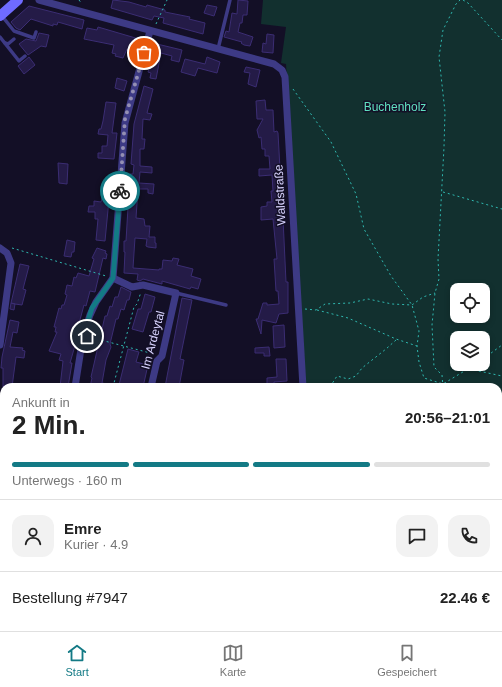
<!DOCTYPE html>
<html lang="de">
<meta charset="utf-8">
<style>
body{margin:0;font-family:Arial,sans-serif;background:#f2f2f2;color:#222;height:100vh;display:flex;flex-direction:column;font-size:15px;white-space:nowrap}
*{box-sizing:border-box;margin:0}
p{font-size:13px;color:#767676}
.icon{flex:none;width:22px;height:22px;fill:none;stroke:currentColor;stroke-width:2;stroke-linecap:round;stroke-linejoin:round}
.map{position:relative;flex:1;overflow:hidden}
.sheet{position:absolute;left:0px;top:383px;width:502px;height:248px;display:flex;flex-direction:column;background:#fff;border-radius:12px 12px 0 0;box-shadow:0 2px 6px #0003}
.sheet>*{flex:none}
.buttons{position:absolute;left:450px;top:283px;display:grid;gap:8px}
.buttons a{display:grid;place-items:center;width:40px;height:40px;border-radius:8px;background:#fff;box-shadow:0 2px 6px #0003;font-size:20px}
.pin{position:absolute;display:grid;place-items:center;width:34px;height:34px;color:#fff;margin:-17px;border:2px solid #fff;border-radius:50%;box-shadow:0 1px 4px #0007}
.courier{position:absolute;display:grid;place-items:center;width:40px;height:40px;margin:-20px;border:3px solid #137a85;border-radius:50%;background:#fff;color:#222;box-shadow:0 1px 5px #0007}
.overview em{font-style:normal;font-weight:700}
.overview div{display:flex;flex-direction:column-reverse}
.overview{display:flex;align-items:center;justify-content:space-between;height:68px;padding:0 12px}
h1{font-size:26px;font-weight:700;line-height:30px}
.bar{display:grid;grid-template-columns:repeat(4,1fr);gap:6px 4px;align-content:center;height:48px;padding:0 12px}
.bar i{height:5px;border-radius:3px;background:#e0e0e0}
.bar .selected{background:#137a85}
.bar p{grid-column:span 4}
.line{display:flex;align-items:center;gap:10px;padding:0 12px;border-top:1px solid #e0e0e0}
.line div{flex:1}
.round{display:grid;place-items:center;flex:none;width:42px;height:42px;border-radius:12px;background:#f2f2f2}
.menu{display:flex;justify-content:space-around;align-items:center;height:56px;border-top:1px solid #e0e0e0;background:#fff;font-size:11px;color:#767676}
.menu a{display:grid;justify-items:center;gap:2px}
.menu .selected{color:#137a85}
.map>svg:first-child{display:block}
.green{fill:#12302f;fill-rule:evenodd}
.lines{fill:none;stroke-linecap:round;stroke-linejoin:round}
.stream{stroke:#0c2248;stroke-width:2}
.building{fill:#241b47;stroke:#3b2d73}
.path{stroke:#2fb8b0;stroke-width:1;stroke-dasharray:2 3;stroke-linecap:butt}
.service{stroke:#3d3a85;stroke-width:3.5}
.minor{stroke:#3d3a85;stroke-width:7}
.tertiary{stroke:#3d3a85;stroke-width:9}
.secondary{stroke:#6f6bff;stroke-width:10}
.done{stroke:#948fb3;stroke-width:4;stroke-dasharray:0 7.2}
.route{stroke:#137a85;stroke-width:5}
.labels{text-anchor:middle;stroke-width:3;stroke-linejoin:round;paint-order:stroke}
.park-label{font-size:12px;fill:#5fe0c0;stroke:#130f26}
.street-label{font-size:12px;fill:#d9d4ff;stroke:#130f26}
</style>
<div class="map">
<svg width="502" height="631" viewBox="0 0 502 631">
<rect width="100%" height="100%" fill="#130f26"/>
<path class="green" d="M 263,0 L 502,0 L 502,631 L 311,631 L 312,627 L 498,627 L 498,387 L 306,387 L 286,64 L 281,63 L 286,27 L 261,24 ZM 457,290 L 483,290 L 483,316 L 457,316 ZM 457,338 L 483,338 L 483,364 L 457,364 Z"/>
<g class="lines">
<g class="stream">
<polyline points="498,507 502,505"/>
<polyline points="343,631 344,628 349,627"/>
</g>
</g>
<g class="building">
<polygon points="113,0 129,2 146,7 147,5 165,10 165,12 190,17 189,19 205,23 203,34 163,23 164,18 154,16 152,20 111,8"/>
<polygon points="238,0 248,1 247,15 243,15 242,23 240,23 238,32 253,37 250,46 244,45 241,43 242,42 224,37 226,31 229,32 232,13 237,14"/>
<polygon points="207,5 217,7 214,16 204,13"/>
<polygon points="29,6 84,20 82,29 58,22 57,25 53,24 53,26 31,19 20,30 16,28 11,22"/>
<polygon points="98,27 139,39 135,52 127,49 123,58 115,56 116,54 112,53 114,45 84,39 87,28 97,30"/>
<polygon points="39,33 49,35 46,47 41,46 28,55 19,44 26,39 36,41"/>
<polygon points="267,34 274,35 273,53 262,52 263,43 266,44"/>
<polygon points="157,44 182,50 179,62 171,60 172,56 161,53 156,79 150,78 151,73 148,72"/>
<polygon points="29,57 35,65 24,74 18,66"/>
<polygon points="207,57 220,62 217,73 198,68 195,76 181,72 185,59 205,64"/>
<polygon points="246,67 260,70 256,87 248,84 250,73 244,72"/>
<polygon points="117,78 127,81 124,91 115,88"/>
<polygon points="144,86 153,89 147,113 152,114 150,120 143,119 142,139 145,139 144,149 140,149 140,166 152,167 152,173 140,172 139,183 154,184 153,194 148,193 148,189 138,189 136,218 144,219 145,226 150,226 149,237 155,237 155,243 156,243 156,248 148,247 146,246 147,239 135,238 133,268 159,270 159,269 162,269 163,260 172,261 173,258 179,259 177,265 193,269 191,276 201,279 198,289 191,287 190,289 162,281 162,284 143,279 140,281 137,280 138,274 124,273 125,252 124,252 124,241 126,241 130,174 133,174 134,165 131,164 134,124"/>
<polygon points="265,100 266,110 273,110 274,132 277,131 278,133 281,187 277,187 278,197 282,197 286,282 288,282 288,313 279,314 276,323 262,320 261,334 256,319 258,319 263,303 267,303 267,305 279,304 278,291 276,291 274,259 277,259 273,219 261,220 261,207 267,206 267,202 272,202 271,191 273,191 272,175 259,176 259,169 270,169 269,156 265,156 265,149 262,149 261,137 259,138 257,130 263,119 257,119 256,101"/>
<polygon points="106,102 116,103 112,133 117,133 114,159 98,158 98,153 102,153 102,146 107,146 108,135 98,134 99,129 101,129 103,121"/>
<polygon points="58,163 68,164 67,184 59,183"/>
<polygon points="105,188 110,189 105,241 96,240 98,219 95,219 95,212 88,212 89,206 94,206 94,201 101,202"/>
<polygon points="67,240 75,242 74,252 72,252 71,257 64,256"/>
<polygon points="97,248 106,251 105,253 107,254 106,259 103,258 95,292 90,291 86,306 84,305 74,342 76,342 70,363 72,363 68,387 60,387 63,361 59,360 61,354 49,351 57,332 55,332 56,327 54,327 59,308 61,309 62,305 64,305 67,295 65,294 67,285 72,286 74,277 76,278 78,273 89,276 94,259 92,258"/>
<polygon points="20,264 29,266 23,289 26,290 22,305 15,304 14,310 10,309 11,303 15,304 11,303"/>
<polygon points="121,287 131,292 129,300 127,300 124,310 121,309 118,319 116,319 110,344 111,347 106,360 102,383 112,385 112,387 90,387 92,378 91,377 105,316 107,316 110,306 112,307 115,297 118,297"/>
<polygon points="145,294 155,297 151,312 149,312 143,332 132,329 138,309 141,309"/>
<polygon points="182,298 192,300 180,359 184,360 179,387 165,387"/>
<polygon points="10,320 19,322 17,333 13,332 10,347 23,348 22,350 25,351 24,358 16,357 12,387 3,387 3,368 1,368 2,357"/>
<polygon points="284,325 285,347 274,348 273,326"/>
<polygon points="269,347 270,356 264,356 264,353 255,353 255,348"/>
<polygon points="128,349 139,352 136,362 148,365 143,387 128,387 119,385"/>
<polygon points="276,359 286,359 287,381 274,382 274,387 267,387 267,378 277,377"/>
</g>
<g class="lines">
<g class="path">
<polyline points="79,0 82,4"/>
<polyline points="463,0 468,3 502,40"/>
<polyline points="156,24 167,0"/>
<polyline points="293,89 331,142 356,194 364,229 391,276 412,305 419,331 417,346 419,362 424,378 443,384 476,364"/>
<polyline points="443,192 502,209"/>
<polyline points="12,248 106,276"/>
<polyline points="305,309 316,310 325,304 350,303 368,299 392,304 412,305 423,297 435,293"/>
<polyline points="317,310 348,318 396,339 417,346"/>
<polyline points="97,339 154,354"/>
<polyline points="483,359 502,345"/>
<polyline points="469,369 502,376"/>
<polyline points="117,386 114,383 134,307 137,304 141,292"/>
<polyline points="117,387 121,387"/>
<polyline points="330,387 337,376 348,379 356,376 362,368 386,349 396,340"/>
<polyline points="443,387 442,375 434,367 432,325 435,293 439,279 438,259 444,147 445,112 439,57 443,30 456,4 460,0"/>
<polyline points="498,413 502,410"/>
<polyline points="0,448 4,449"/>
<polyline points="498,537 502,532"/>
<polyline points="455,627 455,631"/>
<polyline points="338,631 339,627"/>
</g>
<g class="service">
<polyline points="2,16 14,31 34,38 36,32"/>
<polyline points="0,37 19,61 25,56"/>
<polyline points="5,43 8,44 14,39"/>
<polyline points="218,49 230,0"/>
<polyline points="176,293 226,305"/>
<polyline points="103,627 107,631"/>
</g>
<g class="minor">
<polyline points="39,0 274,64 282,70 285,77 303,387"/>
<polyline points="0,248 7,253 11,263 0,345"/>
<polyline points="113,278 132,287 143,285 176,293 162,356 157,361 151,387"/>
<polyline points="75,387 81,349 88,346 90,340 85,330 90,315 96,302 113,278 125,123 150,31"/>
<polyline points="498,469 502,468"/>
<polyline points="194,627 194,631"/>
<polyline points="83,631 86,627"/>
<polyline points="307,631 307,627"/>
</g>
<g class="tertiary">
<polyline points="0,549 4,552"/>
<polyline points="49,627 51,631"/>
</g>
<polyline class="secondary" points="0,16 18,0"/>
</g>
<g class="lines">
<polyline class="done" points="120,191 125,119 144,53"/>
<polyline class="route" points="87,336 85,330 92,308 113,278 120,191"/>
</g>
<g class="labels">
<g class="park-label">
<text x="395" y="111">Buchenholz</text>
</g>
<g class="street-label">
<text transform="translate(280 195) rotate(-93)" y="4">Waldstraße</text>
<text transform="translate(153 340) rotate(-75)" y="4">Im Ardeytal</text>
</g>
</g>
</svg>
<div class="buttons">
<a><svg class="icon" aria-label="locate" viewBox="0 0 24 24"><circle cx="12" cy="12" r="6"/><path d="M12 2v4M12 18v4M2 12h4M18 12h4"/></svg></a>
<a><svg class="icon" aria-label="layers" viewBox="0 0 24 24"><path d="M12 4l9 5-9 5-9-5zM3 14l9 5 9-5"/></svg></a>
</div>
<div class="pin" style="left:144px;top:53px;background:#ea580c"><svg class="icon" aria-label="bag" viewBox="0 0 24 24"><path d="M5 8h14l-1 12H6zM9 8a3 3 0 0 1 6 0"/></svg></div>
<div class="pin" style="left:87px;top:336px;background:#1f2937"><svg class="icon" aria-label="home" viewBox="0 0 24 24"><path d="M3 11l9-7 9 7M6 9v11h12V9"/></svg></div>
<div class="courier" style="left:120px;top:191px"><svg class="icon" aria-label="bike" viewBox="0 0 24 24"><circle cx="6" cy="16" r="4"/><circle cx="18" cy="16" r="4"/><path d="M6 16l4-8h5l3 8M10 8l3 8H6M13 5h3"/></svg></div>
<section class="sheet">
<div class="overview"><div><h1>2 Min.</h1><p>Ankunft in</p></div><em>20:56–21:01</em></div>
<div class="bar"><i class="selected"></i><i class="selected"></i><i class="selected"></i><i></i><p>Unterwegs · 160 m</p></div>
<div class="line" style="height:72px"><a class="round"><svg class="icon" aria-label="person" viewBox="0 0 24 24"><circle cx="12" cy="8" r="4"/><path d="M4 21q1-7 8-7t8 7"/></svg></a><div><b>Emre</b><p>Kurier · 4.9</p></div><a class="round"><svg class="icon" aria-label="chat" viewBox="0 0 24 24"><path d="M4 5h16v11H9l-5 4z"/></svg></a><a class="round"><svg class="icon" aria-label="phone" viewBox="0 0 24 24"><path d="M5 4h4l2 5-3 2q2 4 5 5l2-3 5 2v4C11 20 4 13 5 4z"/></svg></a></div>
<div class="line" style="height:52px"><div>Bestellung #7947</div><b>22.46 €</b></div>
</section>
</div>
<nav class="menu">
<a class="selected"><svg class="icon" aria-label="home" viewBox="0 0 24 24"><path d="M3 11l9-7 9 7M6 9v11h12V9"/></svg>Start</a>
<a><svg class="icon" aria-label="map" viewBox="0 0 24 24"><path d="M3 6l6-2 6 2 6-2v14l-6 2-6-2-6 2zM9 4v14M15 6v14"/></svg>Karte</a>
<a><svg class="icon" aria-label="saved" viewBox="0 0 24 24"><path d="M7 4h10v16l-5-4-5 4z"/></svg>Gespeichert</a>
</nav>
